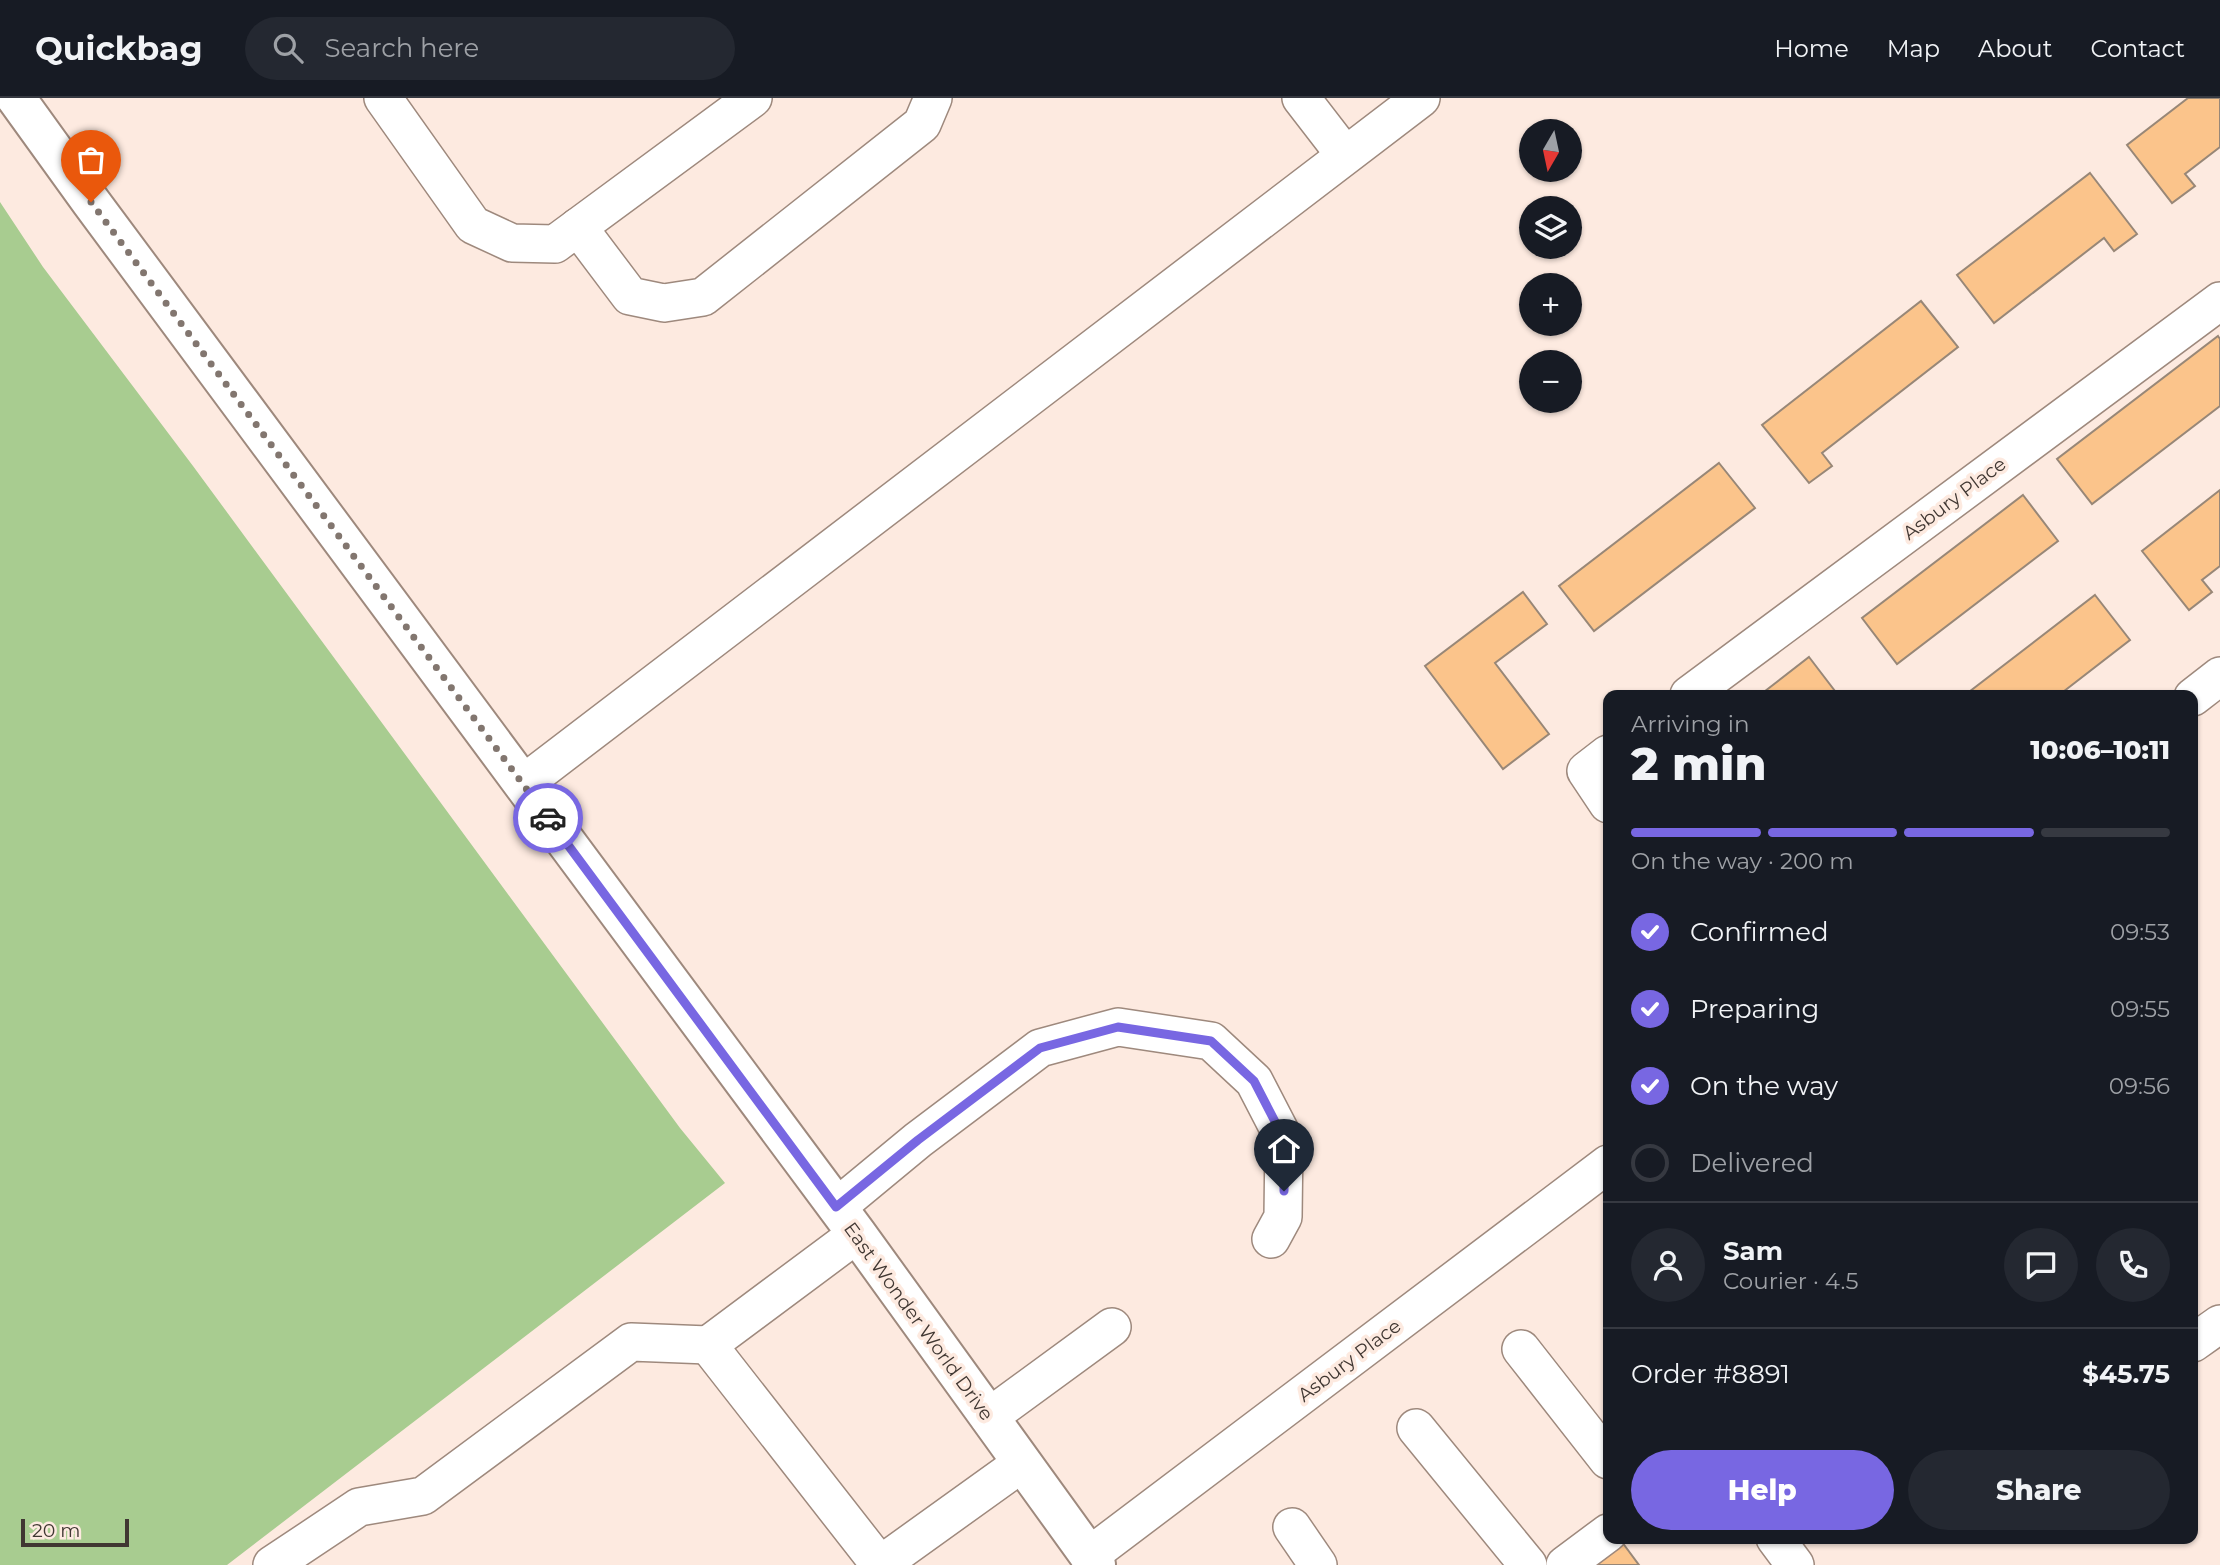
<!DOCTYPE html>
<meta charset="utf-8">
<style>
body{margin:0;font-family:Montserrat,sans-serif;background:#242831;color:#f1f3f6;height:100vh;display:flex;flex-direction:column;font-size:26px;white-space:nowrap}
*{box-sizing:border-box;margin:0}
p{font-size:23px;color:#9ea1a6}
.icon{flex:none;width:38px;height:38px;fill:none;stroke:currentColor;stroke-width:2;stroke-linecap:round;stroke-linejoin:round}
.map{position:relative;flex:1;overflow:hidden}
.details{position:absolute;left:1603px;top:592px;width:595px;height:854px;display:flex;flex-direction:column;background:#171b24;border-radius:14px;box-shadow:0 2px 5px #0004}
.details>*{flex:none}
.needle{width:46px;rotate:189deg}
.buttons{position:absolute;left:1519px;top:21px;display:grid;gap:14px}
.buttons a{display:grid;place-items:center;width:63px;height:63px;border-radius:50%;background:#171b24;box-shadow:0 2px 5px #0004;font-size:35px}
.scale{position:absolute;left:21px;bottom:18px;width:108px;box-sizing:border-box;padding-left:7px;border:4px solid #403732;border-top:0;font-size:19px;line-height:24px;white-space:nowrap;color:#403732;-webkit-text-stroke:5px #fdeae0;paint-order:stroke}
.pin{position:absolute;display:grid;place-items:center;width:60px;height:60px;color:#fff;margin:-72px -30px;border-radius:50% 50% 50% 0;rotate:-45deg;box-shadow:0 0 7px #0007}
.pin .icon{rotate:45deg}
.courier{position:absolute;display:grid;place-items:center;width:70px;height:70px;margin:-35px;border:5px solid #7867e2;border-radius:50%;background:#fff;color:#222;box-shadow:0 2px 9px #0007}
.head em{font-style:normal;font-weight:800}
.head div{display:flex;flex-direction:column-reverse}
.head{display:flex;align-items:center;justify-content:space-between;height:119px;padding:0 28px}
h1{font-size:46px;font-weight:800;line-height:52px}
.bar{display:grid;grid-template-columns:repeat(4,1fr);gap:10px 7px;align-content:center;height:84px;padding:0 28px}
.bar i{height:9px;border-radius:5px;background:#363941}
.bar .current{background:#7867e2}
.bar p{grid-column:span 4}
.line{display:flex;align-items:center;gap:18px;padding:0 28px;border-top:2px solid #363941}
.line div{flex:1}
.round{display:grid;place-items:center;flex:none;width:74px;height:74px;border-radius:37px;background:#242831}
ol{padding:0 28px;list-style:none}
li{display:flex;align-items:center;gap:21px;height:77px}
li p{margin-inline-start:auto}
li .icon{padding:7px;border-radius:50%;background:#7867e2;color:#fff;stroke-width:4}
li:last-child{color:#9ea1a6}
li i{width:38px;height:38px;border:4px solid #363941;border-radius:50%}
.cta{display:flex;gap:14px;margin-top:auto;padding:14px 28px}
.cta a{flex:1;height:80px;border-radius:42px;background:#7867e2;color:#fff;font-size:28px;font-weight:800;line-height:80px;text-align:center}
.cta a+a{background:#242831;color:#f1f3f6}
header{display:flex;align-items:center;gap:42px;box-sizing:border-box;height:98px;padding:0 35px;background:#171b24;border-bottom:2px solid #363941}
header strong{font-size:33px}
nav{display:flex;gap:38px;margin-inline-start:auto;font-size:24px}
.search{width:490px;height:63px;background:#242831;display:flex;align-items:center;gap:18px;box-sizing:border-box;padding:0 24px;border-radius:38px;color:#9ea1a6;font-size:26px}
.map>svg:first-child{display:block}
.green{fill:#a8cc90}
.building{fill:#fbc48b;stroke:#988777;stroke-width:2}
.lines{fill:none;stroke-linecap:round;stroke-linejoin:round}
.minor-casing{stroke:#9e897d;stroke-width:40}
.major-casing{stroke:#9e897d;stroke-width:42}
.minor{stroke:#fff;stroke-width:37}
.major{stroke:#fff;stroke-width:38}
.done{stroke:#82766f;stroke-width:7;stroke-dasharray:0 12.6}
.route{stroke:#7867e2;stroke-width:9}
.labels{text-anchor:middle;stroke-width:7;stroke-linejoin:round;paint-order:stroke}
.street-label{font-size:19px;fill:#403732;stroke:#fdeae0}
</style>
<header>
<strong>Quickbag</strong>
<div class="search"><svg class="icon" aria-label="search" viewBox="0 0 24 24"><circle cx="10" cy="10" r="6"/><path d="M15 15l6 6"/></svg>Search here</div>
<nav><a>Home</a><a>Map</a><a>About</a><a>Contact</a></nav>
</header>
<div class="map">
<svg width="2220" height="1467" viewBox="0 0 2220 1467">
<rect width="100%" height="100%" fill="#fdeae0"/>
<polygon class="green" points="0,104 43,169 193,368 680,1030 725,1085 227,1467 0,1467"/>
<g class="building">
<polygon points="2188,0 2220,0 2220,49 2185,76 2195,88 2172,105 2127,47"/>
<polygon points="2090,75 2137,136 2114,153 2104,140 1994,225 1957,177"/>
<polygon points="1921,203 1958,249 1822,355 1832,368 1809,385 1762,327"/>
<polygon points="2218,238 2220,241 2220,308 2092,406 2057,361"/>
<polygon points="1719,365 1755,410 1594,533 1559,488"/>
<polygon points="2220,392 2220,468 2202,482 2212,494 2189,512 2142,453"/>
<polygon points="2023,397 2058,443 1897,566 1862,520"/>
<polygon points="1523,494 1547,526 1495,565 1549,636 1503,671 1425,568"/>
<polygon points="2095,497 2130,542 2059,597 1965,597"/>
<polygon points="1809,559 1838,597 1760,597"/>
<polygon points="1622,1444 1639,1467 1591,1467"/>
</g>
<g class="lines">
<defs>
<g id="minor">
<polyline points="383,0 473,127 512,145 555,146 753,0"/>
<polyline points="1301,0 1345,57"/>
<polyline points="578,129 630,198 664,205 703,199 922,26 933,0"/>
<polyline points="1689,597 2220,203"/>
<polyline points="2193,599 2220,578"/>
<polyline points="1608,656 1586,673 1608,706"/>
<polyline points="523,686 1421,0"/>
<polyline points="837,1109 918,1042 1040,950 1118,929 1211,943 1254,983 1284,1041 1283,1119 1271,1141"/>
<polyline points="857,1136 708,1247 880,1467 1022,1365"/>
<polyline points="2193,1245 2220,1226"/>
<polyline points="1521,1251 1608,1362"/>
<polyline points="989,1319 1112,1229"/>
<polyline points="1416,1330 1528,1467"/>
<polyline points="1292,1429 1318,1467"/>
<polyline points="1775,1440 1795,1467"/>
<polyline points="1089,1458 1608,1066"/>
<polyline points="272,1467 359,1409 423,1398 631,1244 708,1247"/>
<polyline points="1565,1467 1608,1435"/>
</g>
<polyline id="major" points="16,0 91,104 857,1136 1096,1467"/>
</defs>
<use href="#minor" class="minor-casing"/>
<use href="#major" class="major-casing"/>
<use href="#minor" class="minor"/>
<use href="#major" class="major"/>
</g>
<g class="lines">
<polyline class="done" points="91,104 548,720"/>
<polyline class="route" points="548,720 836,1109 918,1042 1040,950 1118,929 1211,943 1254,983 1284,1041 1284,1093"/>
</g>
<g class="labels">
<g class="street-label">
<text transform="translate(1954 400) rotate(-37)" y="7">Asbury Place</text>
<text transform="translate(919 1223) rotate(54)" y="7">East Wonder World Drive</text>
<text transform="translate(1349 1262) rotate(-37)" y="7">Asbury Place</text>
</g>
</g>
</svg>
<div class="buttons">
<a><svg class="needle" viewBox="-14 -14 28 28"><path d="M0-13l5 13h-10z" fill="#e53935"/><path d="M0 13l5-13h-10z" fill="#9ea1a6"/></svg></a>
<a><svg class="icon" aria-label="layers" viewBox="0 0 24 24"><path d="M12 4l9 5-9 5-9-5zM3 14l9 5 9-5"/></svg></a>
<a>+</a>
<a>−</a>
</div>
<div class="scale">20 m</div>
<div class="pin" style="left:91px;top:104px;background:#ea580c"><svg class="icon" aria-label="bag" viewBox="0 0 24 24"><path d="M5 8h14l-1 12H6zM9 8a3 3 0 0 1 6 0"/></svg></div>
<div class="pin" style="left:1284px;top:1093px;background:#1f2937"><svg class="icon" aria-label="home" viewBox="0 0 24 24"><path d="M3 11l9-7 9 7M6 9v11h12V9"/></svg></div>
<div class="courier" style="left:548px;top:720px"><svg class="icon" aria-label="car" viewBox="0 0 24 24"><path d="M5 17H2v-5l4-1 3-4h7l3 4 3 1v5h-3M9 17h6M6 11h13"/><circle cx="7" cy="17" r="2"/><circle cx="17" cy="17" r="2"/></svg></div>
<section class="details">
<div class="head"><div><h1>2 min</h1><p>Arriving in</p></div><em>10:06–10:11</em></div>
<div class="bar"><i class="current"></i><i class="current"></i><i class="current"></i><i></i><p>On the way · 200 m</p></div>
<ol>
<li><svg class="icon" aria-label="check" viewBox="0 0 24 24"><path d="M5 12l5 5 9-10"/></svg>Confirmed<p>09:53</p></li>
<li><svg class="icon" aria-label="check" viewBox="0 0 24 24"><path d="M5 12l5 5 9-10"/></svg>Preparing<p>09:55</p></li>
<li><svg class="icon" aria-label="check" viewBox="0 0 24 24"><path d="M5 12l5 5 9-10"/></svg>On the way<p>09:56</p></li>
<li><i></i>Delivered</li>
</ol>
<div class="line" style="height:126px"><a class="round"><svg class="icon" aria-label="person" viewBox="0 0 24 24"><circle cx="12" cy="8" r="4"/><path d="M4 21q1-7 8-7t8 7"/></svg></a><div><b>Sam</b><p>Courier · 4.5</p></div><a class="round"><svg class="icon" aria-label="chat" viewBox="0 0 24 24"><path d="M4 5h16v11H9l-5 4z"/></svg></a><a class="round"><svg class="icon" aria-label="phone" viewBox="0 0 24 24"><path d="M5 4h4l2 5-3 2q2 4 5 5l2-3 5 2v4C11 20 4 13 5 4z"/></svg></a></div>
<div class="line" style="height:91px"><div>Order #8891</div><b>$45.75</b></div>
<div class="cta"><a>Help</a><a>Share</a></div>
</section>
</div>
